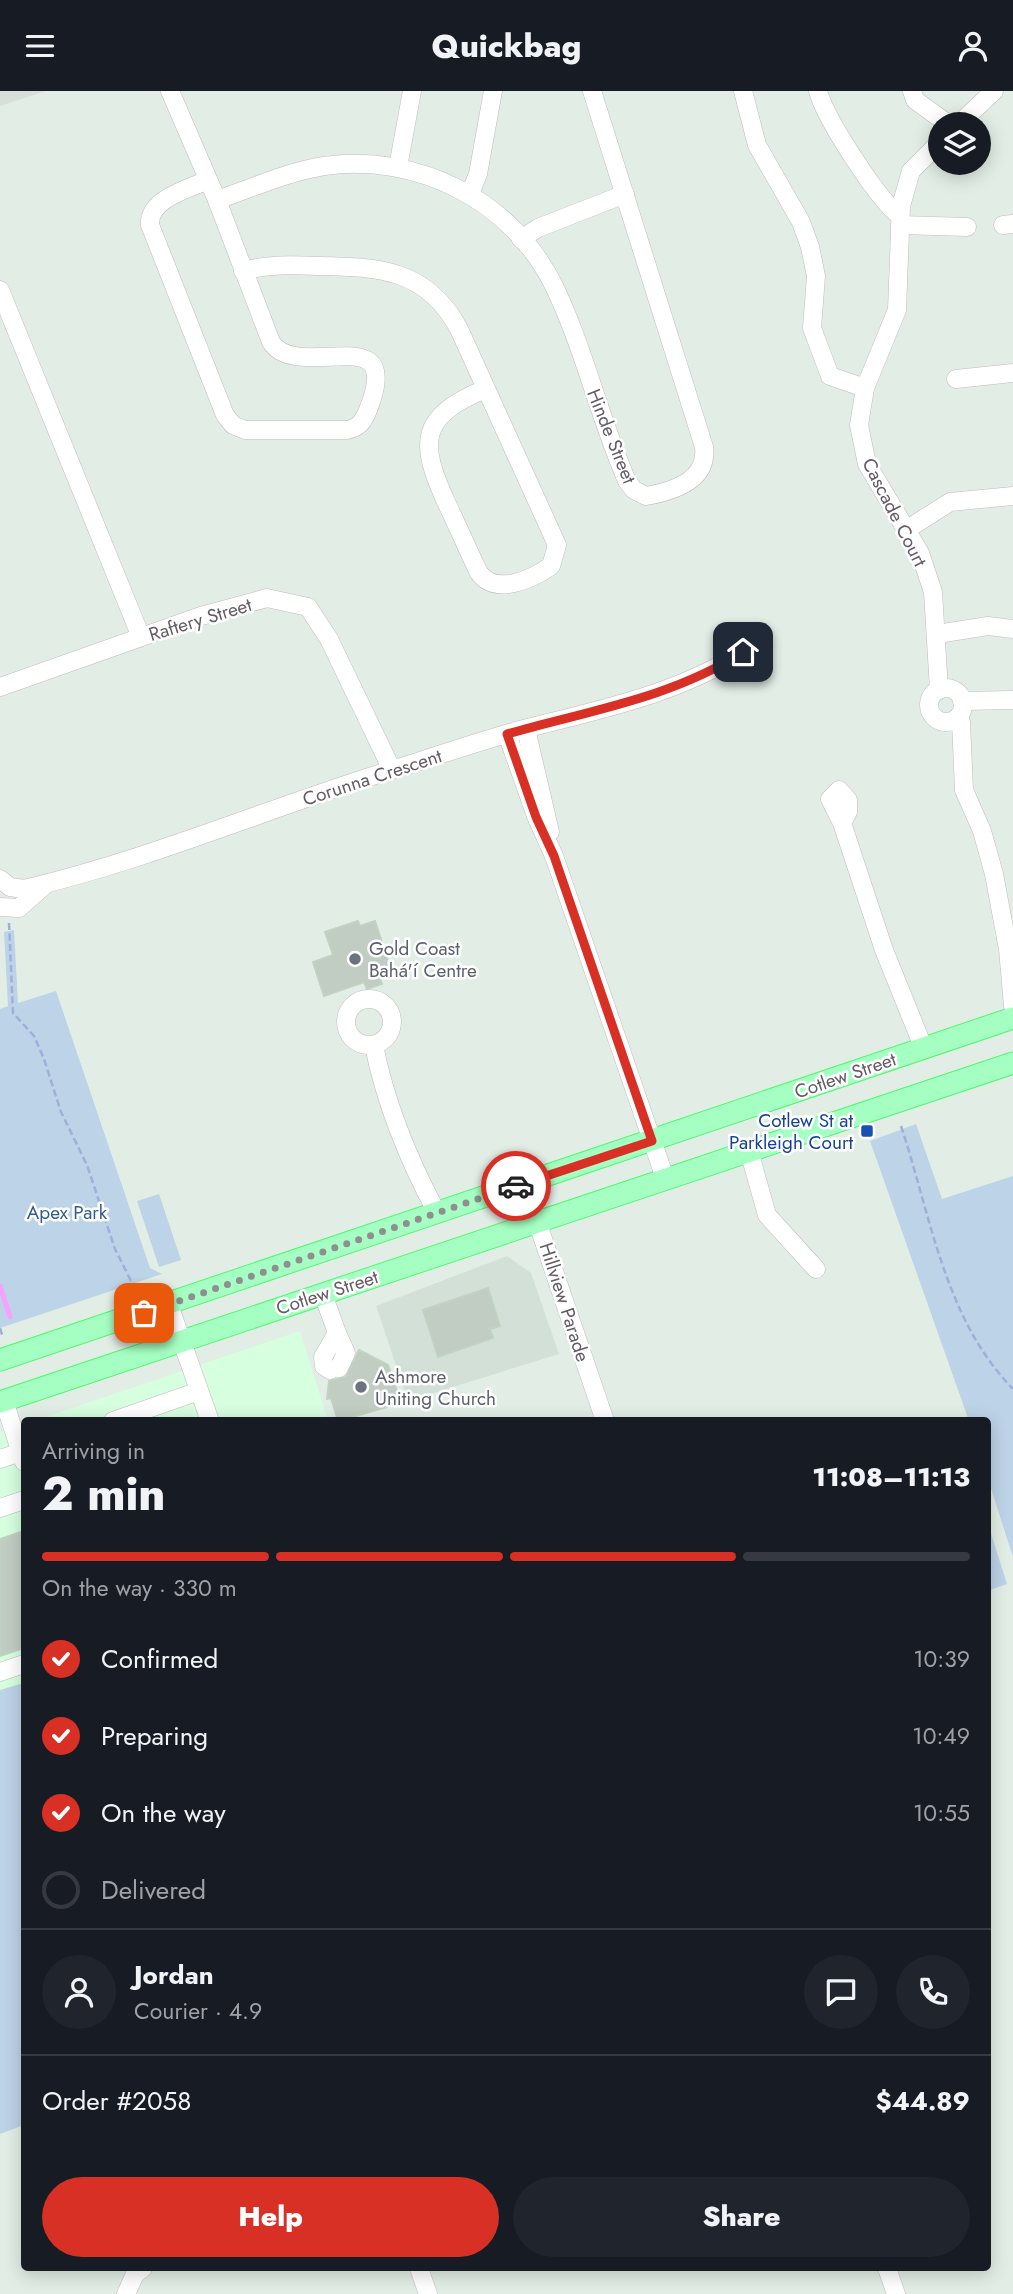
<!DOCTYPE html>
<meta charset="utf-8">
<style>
body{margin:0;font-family:Jost,sans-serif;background:#20242c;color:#f1f3f6;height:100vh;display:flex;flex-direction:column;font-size:26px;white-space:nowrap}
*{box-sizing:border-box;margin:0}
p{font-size:23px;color:#9ea1a6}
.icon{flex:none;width:38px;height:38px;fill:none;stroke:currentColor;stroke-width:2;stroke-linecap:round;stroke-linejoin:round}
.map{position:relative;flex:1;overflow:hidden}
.panel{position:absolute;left:21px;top:1326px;width:970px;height:854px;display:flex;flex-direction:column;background:#171b24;border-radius:7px;box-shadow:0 4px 18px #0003}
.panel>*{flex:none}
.controls{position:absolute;left:928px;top:21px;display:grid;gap:14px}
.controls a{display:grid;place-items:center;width:63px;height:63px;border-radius:50%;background:#171b24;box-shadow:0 4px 18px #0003;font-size:35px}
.pin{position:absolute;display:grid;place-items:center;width:60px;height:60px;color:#fff;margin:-30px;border-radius:14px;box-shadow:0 4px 10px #0006}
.courier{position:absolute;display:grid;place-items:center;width:70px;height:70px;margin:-35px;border:5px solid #d93025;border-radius:50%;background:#fff;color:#222;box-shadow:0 2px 9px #0007}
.head em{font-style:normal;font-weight:800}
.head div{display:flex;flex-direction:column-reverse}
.head{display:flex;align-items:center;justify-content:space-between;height:119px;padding:0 21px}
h1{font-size:46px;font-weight:800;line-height:52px}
.bar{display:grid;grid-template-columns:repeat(4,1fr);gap:10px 7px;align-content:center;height:84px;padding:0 21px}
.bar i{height:9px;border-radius:5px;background:#363941}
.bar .active{background:#d93025}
.bar p{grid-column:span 4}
.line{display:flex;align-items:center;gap:18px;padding:0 21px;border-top:2px solid #363941}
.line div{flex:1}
.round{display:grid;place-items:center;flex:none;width:74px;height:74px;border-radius:37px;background:#20242c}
ol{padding:0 21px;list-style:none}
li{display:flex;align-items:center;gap:21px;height:77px}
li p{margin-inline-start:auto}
li .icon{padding:7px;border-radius:50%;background:#d93025;color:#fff;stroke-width:4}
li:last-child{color:#9ea1a6}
li i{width:38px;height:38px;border:4px solid #363941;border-radius:50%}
.primary-button{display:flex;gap:14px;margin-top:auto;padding:14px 21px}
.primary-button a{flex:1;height:80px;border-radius:42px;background:#d93025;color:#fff;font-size:28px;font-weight:800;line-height:80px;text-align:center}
.primary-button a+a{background:#20242c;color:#f1f3f6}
header{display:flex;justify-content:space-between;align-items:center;height:91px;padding:0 21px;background:#171b24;font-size:32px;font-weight:800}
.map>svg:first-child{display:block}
.commercial{fill:#d6ffe0}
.industrial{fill:#d7dfd8}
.education{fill:#d3e0d7}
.green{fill:#bdd3e7}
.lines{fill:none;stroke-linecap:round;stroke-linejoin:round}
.stream{stroke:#f6a1ff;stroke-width:5}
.building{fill:#c1ccc2;stroke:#c0d3c3;stroke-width:2}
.minor-casing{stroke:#c2bac1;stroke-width:19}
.major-casing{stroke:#53f772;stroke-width:23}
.path{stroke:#a0afd9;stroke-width:2.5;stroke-dasharray:7 3.5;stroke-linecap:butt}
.minor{stroke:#fff;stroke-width:18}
.major{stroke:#a6ffc2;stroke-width:21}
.done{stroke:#908e91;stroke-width:7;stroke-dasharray:0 12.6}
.route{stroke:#d93025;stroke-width:9}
.worship-dot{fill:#6b7280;stroke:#fff;stroke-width:2.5}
.transit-dot{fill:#1a4fb4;stroke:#fff;stroke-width:2.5}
.labels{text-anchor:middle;stroke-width:5;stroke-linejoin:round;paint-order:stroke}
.street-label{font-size:19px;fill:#645b64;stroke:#fff}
.worship-label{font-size:19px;fill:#5b616d;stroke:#fff;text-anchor:start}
.transit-label{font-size:19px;fill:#164399;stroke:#fff;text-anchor:end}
.park-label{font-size:19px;fill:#335d8b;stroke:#fff}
</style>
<header><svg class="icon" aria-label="menu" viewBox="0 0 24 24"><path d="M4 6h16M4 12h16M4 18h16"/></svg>Quickbag<svg class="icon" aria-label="person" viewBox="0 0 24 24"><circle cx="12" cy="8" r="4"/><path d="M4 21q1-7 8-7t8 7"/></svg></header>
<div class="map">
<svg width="1013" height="2203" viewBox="0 0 1013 2203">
<rect width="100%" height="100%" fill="#e2eee5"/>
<g class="commercial">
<polygon points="300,1240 328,1330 34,1330"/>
<polygon points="24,1333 24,1592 0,1599 0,1341"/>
</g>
<polygon class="industrial" points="0,0 46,0 0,15"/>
<polygon class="education" points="507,1165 531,1182 559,1263 408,1310 376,1215"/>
<g class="green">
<polygon points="14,839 18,912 56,900 150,1177 162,1183 0,1237 0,918 8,915 4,841"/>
<polygon points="916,1033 942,1108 1013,1085 1013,1466 987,1385 987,1330 969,1330 870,1050"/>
<polygon points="159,1103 181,1169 159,1176 137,1110"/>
<polygon points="989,1436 1007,1493 987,1500 987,1437"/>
<polygon points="24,1592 24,2034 0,2043 0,1599"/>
</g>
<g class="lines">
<polyline class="stream" points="0,1195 10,1226"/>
</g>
<g class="building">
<polygon points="358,830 360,835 375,830 392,882 379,886 382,893 367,898 364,891 324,905 313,871 333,864 325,841"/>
<polygon points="488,1197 500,1235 490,1238 493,1247 438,1266 423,1219"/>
<polygon points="359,1259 388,1274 401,1312 338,1330 331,1307 327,1308 329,1290 346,1286"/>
<polygon points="24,1440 24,1557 0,1565 0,1448"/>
</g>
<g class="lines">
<defs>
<g id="minor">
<path d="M 170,0 L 217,109 C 252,97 287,81 324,75 C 417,62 512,109 554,195 C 584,257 599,326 627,390 L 634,399 L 646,405 C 675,400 708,389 704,356 L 592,0"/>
<polyline points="743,0 757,54 801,131 810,156 816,185 812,237 830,285 865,297"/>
<path d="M 818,0 C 825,27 878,109 900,125"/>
<polyline points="912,0 915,9 948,33"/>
<polyline points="959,33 994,0"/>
<polyline points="398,76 412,0"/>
<path d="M 208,89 C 188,98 148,108 150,134 L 225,324 L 233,334 L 245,339 L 346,339 C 359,337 363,331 368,319 C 406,224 298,293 271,251 L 217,109"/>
<polyline points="470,103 478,83 493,0"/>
<polyline points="900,134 967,136"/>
<polyline points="1003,134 1013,133"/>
<polyline points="521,148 538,137 625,103"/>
<path d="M 243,180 C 268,173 293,174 319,175 C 379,176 427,178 459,238 L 557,454 L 551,475 C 532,488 496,505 479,482 C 468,459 458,436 447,413 C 419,352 418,326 485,298"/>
<polyline points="0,199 141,546"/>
<polyline points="956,288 1013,282"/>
<polyline points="906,439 950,411 1013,405"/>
<polyline points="937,543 988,535 1013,538"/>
<polyline points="0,596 201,525 267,507 308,516 329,548 392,679"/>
<circle cx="946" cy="614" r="17"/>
<polyline points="939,599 933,501 920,462 867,373 859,334 865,297 897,219 901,115 911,80 940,51"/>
<polyline points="962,610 1013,609"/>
<polyline points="957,627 961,631 964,699 982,740 994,783 1008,858 1013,915"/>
<polyline points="526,638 550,741"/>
<polyline points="507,643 536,725 554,765 665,1087"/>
<polyline points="842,732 848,721 848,709 839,699 830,708 842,732 884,859 924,958"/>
<path d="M 0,788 L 10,796 L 24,798 C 152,768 273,715 398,677 C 440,664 482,649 524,638 C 599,619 677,603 743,561"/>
<polyline points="0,816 19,817 46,793"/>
<circle cx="369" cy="931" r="23"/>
<path d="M 374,955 C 386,1014 408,1068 437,1122"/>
<polyline points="749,1060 767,1124 816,1178"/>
<polyline points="524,1092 605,1330"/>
<polyline points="323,1203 337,1242 323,1266 324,1275 330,1279"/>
<polyline points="169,1214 210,1330"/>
<polyline points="337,1242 346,1262 339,1277"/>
<polyline points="4,1310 24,1371"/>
<polyline points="113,1330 199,1300"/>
<polyline points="0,1368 24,1360"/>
<polyline points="0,1417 24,1409"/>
<polyline points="0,1581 24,1573"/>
<polyline points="419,2177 428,2203"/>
<polyline points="887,2177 896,2203"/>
<polyline points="126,2203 135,2183 143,2177"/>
</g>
<g id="major">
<polyline points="0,1269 1013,927"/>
<polyline points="0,1311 1013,972"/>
</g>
</defs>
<use href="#minor" class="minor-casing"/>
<use href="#major" class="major-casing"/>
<g class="path">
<polyline points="9,832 13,922 34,945 44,968 61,1021 87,1074 115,1158 137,1202"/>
<path d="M 901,1035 C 931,1125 944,1227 1013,1298"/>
<polyline points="0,1237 3,1247"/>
</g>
<use href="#minor" class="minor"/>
<use href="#major" class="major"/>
</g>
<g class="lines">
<polyline class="done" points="144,1222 516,1095"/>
<path class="route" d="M 516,1095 L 652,1050 L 554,765 L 536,726 L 507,643 C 587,620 672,607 743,561"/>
</g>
<g class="worship-dot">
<circle cx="355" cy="868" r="7"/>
<circle cx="361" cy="1296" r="7"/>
</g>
<rect class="transit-dot" x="860" y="1033" width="14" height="14" rx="3.5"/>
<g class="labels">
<g class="street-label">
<text transform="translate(612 345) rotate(68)" y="7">Hinde Street</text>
<text transform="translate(895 421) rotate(63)" y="7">Cascade Court</text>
<text transform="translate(200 528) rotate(-17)" y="7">Raftery Street</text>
<text transform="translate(372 686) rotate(-18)" y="7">Corunna Crescent</text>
<text transform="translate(845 984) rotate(-19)" y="7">Cotlew Street</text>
<text transform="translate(327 1201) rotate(-18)" y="7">Cotlew Street</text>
<text transform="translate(565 1211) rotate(72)" y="7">Hillview Parade</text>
</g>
<g class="worship-label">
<text x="369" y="864">Gold Coast<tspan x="369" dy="22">Bahá'í Centre</tspan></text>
<text x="375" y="1292">Ashmore<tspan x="375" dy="22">Uniting Church</tspan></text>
</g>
<g class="transit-label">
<text x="853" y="1036">Cotlew St at<tspan x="853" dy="22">Parkleigh Court</tspan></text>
</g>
<g class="park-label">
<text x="67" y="1128">Apex Park</text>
</g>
</g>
</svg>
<div class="controls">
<a><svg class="icon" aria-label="layers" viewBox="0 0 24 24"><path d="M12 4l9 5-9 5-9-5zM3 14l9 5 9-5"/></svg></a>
</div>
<div class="pin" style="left:144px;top:1222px;background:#ea580c"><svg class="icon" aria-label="bag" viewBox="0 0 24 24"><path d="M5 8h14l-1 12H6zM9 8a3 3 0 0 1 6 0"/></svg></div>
<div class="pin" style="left:743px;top:561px;background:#1f2937"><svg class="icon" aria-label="home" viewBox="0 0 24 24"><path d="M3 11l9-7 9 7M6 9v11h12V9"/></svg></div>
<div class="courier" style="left:516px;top:1095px"><svg class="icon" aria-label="car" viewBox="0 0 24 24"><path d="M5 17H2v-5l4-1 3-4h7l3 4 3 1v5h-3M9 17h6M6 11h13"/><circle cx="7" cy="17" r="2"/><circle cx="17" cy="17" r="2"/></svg></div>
<section class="panel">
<div class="head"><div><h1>2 min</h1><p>Arriving in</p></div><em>11:08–11:13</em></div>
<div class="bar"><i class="active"></i><i class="active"></i><i class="active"></i><i></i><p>On the way · 330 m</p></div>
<ol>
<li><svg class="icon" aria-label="check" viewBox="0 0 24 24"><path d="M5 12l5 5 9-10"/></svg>Confirmed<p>10:39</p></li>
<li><svg class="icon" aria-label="check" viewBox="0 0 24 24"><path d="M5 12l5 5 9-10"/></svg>Preparing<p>10:49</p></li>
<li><svg class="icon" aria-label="check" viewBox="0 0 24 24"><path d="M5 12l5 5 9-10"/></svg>On the way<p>10:55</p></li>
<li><i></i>Delivered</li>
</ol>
<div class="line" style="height:126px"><a class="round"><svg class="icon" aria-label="person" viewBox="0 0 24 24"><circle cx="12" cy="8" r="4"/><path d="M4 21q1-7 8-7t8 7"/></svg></a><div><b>Jordan</b><p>Courier · 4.9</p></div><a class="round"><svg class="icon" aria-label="chat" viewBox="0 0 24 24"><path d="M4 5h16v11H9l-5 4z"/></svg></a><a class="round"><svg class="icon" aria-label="phone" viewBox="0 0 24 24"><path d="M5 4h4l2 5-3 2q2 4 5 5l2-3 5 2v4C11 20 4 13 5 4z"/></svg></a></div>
<div class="line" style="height:91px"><div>Order #2058</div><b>$44.89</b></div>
<div class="primary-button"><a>Help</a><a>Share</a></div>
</section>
</div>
